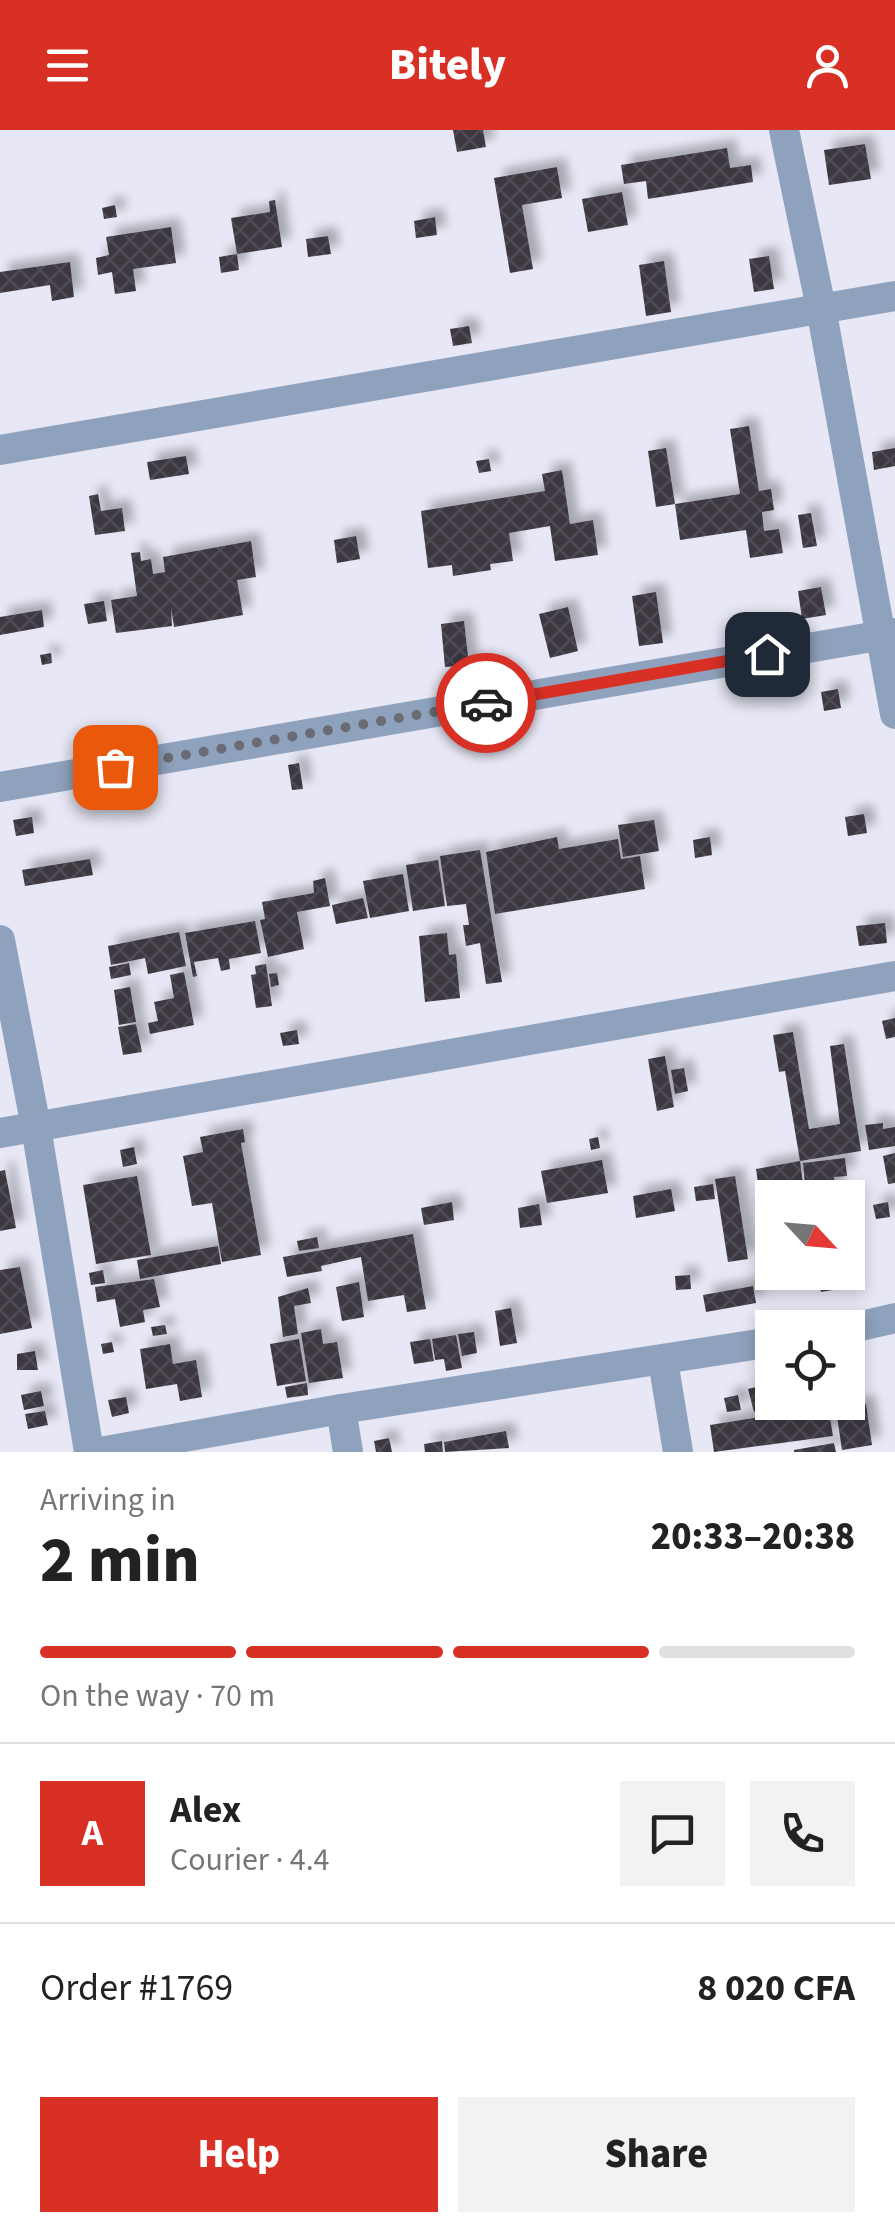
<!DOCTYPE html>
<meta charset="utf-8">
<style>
body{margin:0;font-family:"Source Sans 3",sans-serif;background:#f2f2f2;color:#222;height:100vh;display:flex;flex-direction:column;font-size:38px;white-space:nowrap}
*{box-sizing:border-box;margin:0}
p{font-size:32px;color:#767676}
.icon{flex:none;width:55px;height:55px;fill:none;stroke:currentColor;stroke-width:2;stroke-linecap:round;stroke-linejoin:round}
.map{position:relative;height:1322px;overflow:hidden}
.details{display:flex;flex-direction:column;background:#fff;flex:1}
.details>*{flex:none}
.needle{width:65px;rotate:116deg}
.buttons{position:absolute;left:755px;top:1050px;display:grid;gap:20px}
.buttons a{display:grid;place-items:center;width:110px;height:110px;border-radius:0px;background:#fff;box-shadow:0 5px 15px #0003;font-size:50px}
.pin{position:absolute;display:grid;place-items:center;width:85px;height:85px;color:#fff;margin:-42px;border-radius:20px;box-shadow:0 5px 15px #0006}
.courier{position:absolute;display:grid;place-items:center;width:100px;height:100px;margin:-50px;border:8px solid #d93025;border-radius:50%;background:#fff;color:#222;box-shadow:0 2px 12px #0007}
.summary em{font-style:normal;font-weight:800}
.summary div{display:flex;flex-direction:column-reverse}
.summary{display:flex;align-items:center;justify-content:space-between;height:170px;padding:0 40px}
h1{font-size:65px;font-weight:800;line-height:75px}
.bar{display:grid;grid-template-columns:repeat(4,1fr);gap:15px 10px;align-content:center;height:120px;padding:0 40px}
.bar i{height:12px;border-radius:8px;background:#e0e0e0}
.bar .current{background:#d93025}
.bar p{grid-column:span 4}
.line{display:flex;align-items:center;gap:25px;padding:0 40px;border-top:2px solid #e0e0e0}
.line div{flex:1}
.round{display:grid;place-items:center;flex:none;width:105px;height:105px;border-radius:0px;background:#f2f2f2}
.cta{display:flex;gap:20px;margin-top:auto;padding:20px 40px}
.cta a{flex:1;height:115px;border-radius:0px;background:#d93025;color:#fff;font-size:40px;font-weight:800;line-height:115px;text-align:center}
.cta a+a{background:#f2f2f2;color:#222}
header{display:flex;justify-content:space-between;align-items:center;height:130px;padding:0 40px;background:#d93025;color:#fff;font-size:45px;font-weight:800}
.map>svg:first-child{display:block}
.building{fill:url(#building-cross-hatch);filter:url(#shadow)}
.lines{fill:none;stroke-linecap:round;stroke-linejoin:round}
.minor{stroke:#8fa2bd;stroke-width:30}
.done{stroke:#6b6b73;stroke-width:10;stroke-dasharray:0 18}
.route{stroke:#d93025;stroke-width:12}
</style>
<header><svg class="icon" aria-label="menu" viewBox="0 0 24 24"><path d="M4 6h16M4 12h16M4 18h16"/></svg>Bitely<svg class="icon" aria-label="person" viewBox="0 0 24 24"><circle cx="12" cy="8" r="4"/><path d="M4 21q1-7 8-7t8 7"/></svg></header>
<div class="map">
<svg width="895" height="1322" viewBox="0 0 895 1322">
<defs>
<pattern id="building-cross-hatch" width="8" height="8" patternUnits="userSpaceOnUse" patternTransform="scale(2.5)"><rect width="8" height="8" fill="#3d3741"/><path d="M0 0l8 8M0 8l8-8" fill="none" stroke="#504b54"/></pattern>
<filter id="shadow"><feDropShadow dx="9" dy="-9" stdDeviation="5" flood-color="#0004"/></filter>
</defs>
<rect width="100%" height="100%" fill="#e7e7f5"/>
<g class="building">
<polygon points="453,0 483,0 486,17 457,22"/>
<polygon points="865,14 871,49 829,55 824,20"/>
<polygon points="727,18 730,38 751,35 753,52 648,69 646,51 624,54 621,35"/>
<polygon points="557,37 562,68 522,75 533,139 510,143 494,48"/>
<polygon points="622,62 628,95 588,102 582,69"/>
<polygon points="275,70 282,117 237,124 231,88 270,82 269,71"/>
<polygon points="115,75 117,87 104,89 102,78"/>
<polygon points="435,87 437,105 416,108 414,91"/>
<polygon points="171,97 176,133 133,139 136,161 115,164 112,142 98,145 96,128 109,125 106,107"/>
<polygon points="328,106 331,124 308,127 306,109"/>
<polygon points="237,124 239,140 221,143 219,127"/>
<polygon points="769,126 774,159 754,162 749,129"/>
<polygon points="664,131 671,182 646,186 639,135"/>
<polygon points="70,132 74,167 52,171 50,155 0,163 0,142"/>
<polygon points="469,196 472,213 453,216 450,199"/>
<polygon points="749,296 759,361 771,359 774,380 762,382 764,401 779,399 783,423 750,428 746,400 680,410 675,374 740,364 730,299"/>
<polygon points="666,318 675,374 656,377 648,321"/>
<polygon points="895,318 895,336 874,340 872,322"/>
<polygon points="186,326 189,344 150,350 147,332"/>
<polygon points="489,329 491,341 479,343 476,331"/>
<polygon points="562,340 570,394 593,390 598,425 555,431 550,396 509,403 513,431 490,434 491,440 453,446 452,435 428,438 421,381 545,361 542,344"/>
<polygon points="98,364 101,381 122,378 125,401 95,405 89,366"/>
<polygon points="811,383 817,416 803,418 798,385"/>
<polygon points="356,406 360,429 337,433 334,410"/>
<polygon points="251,411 256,447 237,450 243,485 174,497 171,477 172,496 116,503 111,470 137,466 131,423 140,422 141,431 151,429 153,444 165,442 163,427"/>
<polygon points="821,457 826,485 802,489 798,461"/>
<polygon points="656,462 663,513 639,516 632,466"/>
<polygon points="104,471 107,491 88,494 84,474"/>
<polygon points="568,477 578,521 550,528 539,484"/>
<polygon points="42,480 44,497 0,505 0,487"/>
<polygon points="464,491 469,535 445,537 441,494"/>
<polygon points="51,523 52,533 42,535 40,525"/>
<polygon points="838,559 841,578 824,581 821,562"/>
<polygon points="299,633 303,659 292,660 288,635"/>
<polygon points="864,684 867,703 848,706 845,687"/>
<polygon points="32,687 34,703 16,706 13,690"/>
<polygon points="654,690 659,721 623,727 618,695"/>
<polygon points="557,707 559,719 618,709 621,729 640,726 645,759 495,784 486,722"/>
<polygon points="710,707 712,725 695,728 693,710"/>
<polygon points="480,720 502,852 486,854 480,813 466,816 463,795 469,795 466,774 447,776 440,726"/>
<polygon points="90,729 93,745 25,756 22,740"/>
<polygon points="438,730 445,776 413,781 406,735"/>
<polygon points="403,744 409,781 370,788 363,751"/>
<polygon points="325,748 330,776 297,782 304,819 268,827 260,790 265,789 262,772 314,763 313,751"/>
<polygon points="363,768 368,788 336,794 332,775"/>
<polygon points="255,791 261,823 229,829 230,839 221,841 218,828 194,832 197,846 193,847 185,803"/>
<polygon points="885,793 887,813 859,816 856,796"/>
<polygon points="179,802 186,836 148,844 145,828 111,835 108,816"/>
<polygon points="447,803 449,825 456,824 460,868 425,872 419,806"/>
<polygon points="129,833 131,845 111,849 109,837"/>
<polygon points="266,834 272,876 256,878 251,845 256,844 255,836"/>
<polygon points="184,842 194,895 150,904 148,893 158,891 154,872 174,868 170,845"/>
<polygon points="277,843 279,855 271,857 269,844"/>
<polygon points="130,857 136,892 119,895 114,860"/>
<polygon points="895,888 895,907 886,909 882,891"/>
<polygon points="136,894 142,922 123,925 118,897"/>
<polygon points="297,900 299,914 283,916 280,903"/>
<polygon points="793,902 809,999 840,994 830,916 844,914 861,1021 800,1031 803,1053 759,1060 756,1039 800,1031 785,941 779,942 773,905"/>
<polygon points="665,926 674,977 657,981 648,929"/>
<polygon points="684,938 688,961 675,964 671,940"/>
<polygon points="883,993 883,999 895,997 895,1016 869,1020 865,995"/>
<polygon points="243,999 245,1012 241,1013 261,1125 222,1132 212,1073 192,1076 183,1026 203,1022 200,1007"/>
<polygon points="598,1007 600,1018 591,1020 589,1009"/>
<polygon points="134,1017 137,1034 123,1037 120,1020"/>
<polygon points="895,1023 895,1053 888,1054 883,1026"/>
<polygon points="845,1028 847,1046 834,1047 836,1068 806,1068 803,1033"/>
<polygon points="602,1030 608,1063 547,1073 541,1041"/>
<polygon points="5,1040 16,1098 0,1101 0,1041"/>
<polygon points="137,1046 151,1125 96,1134 83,1055"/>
<polygon points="735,1046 748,1129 728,1132 715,1049"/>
<polygon points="713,1054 715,1069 696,1071 694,1057"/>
<polygon points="671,1059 675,1081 636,1088 633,1066"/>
<polygon points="785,1059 787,1068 772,1068 771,1079 767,1063"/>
<polygon points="452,1072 454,1090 424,1095 421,1078"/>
<polygon points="888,1072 890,1087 876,1089 873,1075"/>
<polygon points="539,1074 542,1095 520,1098 518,1078"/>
<polygon points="413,1104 426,1179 407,1182 404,1165 368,1171 361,1127 321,1136 322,1141 287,1147 283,1127"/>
<polygon points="317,1107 319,1118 299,1121 297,1111"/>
<polygon points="218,1116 221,1134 140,1149 137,1130"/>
<polygon points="20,1137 32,1198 0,1204 0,1140"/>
<polygon points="103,1140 105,1153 91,1155 89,1143"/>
<polygon points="817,1142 835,1142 838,1159 821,1162"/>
<polygon points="690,1145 691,1159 676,1160 675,1146"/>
<polygon points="154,1149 160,1177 143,1180 145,1192 120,1197 115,1169 97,1172 95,1157"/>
<polygon points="359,1152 364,1187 342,1191 336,1157"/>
<polygon points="753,1156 756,1173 706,1182 703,1165"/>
<polygon points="308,1158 311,1173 294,1176 298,1204 283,1207 278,1167"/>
<polygon points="511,1178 517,1213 500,1216 495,1181"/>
<polygon points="165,1195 167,1204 153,1206 151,1197"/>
<polygon points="321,1199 323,1214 337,1212 343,1248 309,1253 301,1203"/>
<polygon points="474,1202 477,1223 462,1226 458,1204"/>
<polygon points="456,1205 462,1238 446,1241 444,1229 435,1230 432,1209"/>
<polygon points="299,1209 306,1251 277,1256 270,1214"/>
<polygon points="430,1209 434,1231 414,1234 410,1212"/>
<polygon points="112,1212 114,1222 103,1224 101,1214"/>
<polygon points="170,1214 173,1234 196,1230 202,1267 180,1271 177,1254 146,1259 140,1219"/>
<polygon points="35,1221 38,1240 17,1240 17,1224"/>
<polygon points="307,1253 308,1265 287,1268 285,1257"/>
<polygon points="772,1253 772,1272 779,1276 754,1282 748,1259"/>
<polygon points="41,1261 44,1276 24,1280 21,1265"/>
<polygon points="738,1265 741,1280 727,1282 724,1268"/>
<polygon points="126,1267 129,1283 112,1287 108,1270"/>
<polygon points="866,1274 872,1315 842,1320 836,1280"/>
<polygon points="828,1276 833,1306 714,1322 710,1295"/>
<polygon points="45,1281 48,1295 28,1299 25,1284"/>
<polygon points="506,1301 509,1318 445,1322 444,1312"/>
<polygon points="389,1308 392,1322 376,1322 374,1311"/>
<polygon points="442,1311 443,1322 425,1322 424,1314"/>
<polygon points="834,1313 836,1322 794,1322 794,1320"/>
</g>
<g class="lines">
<g class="minor">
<polyline points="784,0 821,178 895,584"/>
<polyline points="0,320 895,166"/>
<polyline points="0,657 895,503"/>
<polyline points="0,810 36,997 89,1322"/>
<polyline points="0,1003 895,846"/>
<polyline points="848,1199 895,1188"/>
<polyline points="663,1231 678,1322"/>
<polyline points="341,1279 348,1322"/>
<polyline points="100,1322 341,1279 772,1212"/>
</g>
</g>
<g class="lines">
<polyline class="done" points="115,637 486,573"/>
<polyline class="route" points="486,573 767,524"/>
</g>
</svg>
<div class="buttons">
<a><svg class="needle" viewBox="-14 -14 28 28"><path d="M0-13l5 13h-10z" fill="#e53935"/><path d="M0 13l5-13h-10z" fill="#767676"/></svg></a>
<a><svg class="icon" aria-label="locate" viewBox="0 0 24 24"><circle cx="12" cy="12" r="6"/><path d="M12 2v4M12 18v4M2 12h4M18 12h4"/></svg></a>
</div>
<div class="pin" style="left:115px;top:637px;background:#ea580c"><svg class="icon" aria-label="bag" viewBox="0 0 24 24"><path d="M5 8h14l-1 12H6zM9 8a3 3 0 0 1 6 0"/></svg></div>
<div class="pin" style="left:767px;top:524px;background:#1f2937"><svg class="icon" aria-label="home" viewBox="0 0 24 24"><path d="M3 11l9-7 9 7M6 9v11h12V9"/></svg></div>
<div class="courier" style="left:486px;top:573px"><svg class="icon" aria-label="car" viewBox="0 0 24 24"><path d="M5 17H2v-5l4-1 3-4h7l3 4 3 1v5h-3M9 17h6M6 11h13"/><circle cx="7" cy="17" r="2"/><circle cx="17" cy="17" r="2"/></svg></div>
</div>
<section class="details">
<div class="summary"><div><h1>2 min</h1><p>Arriving in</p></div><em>20:33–20:38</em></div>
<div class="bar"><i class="current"></i><i class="current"></i><i class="current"></i><i></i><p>On the way · 70 m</p></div>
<div class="line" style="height:180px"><b class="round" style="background:#d93025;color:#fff">A</b><div><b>Alex</b><p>Courier · 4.4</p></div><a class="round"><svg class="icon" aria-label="chat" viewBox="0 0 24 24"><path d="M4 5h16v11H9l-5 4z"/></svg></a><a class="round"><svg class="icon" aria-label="phone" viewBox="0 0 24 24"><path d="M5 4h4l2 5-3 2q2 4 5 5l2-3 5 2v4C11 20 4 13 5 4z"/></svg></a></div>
<div class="line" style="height:130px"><div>Order #1769</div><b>8 020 CFA</b></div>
<div class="cta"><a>Help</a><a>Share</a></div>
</section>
